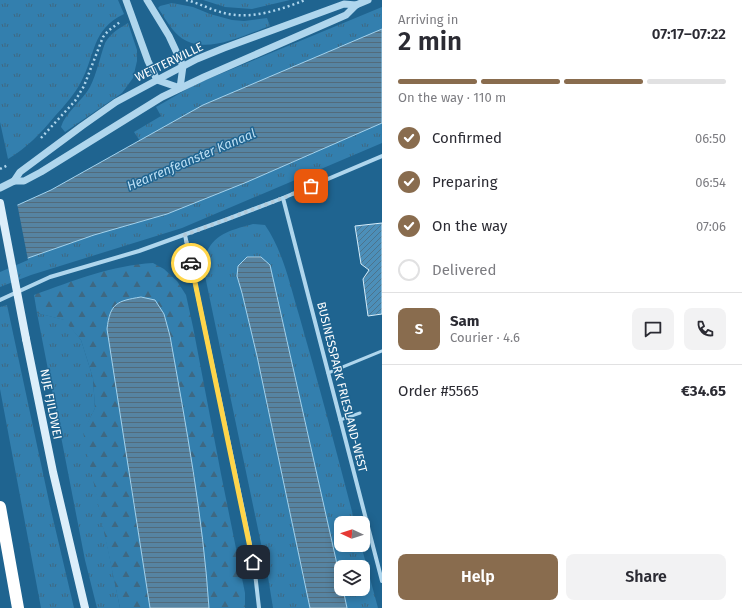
<!DOCTYPE html>
<meta charset="utf-8">
<style>
body{margin:0;font-family:"Fira Sans",sans-serif;background:#f2f2f3;color:#2b2b33;height:100vh;display:flex;flex-direction:column;font-size:15px;white-space:nowrap}
*{box-sizing:border-box;margin:0}
p{font-size:13px;color:#7c7c81}
.icon{flex:none;width:22px;height:22px;fill:none;stroke:currentColor;stroke-width:2;stroke-linecap:round;stroke-linejoin:round}
.map{position:relative;flex:1;overflow:hidden}
.panel{display:flex;flex-direction:column;background:#fff;width:360px}
.panel>*{flex:none}
.needle{width:26px;rotate:274deg}
.fabs{position:absolute;left:334px;top:516px;display:grid;gap:8px}
.fabs a{display:grid;place-items:center;width:36px;height:36px;border-radius:8px;background:#fff;box-shadow:0 2px 10px #0003;font-size:20px}
.pin{position:absolute;display:grid;place-items:center;width:34px;height:34px;color:#fff;margin:-17px;border-radius:8px;box-shadow:0 2px 6px #0006}
.courier{position:absolute;display:grid;place-items:center;width:40px;height:40px;margin:-20px;border:3px solid #ffd54a;border-radius:50%;background:#fff;color:#222;box-shadow:0 1px 5px #0007}
.headline em{font-style:normal;font-weight:600}
.headline div{display:flex;flex-direction:column-reverse}
.headline{display:flex;align-items:center;justify-content:space-between;height:68px;padding:0 16px}
h1{font-size:26px;font-weight:600;line-height:30px}
.bar{display:grid;grid-template-columns:repeat(4,1fr);gap:6px 4px;align-content:center;height:48px;padding:0 16px}
.bar i{height:5px;border-radius:3px;background:#e1e1e2}
.bar .active{background:#896c4e}
.bar p{grid-column:span 4}
.line{display:flex;align-items:center;gap:10px;padding:0 16px;border-top:1px solid #e1e1e2}
.line div{flex:1}
.round{display:grid;place-items:center;flex:none;width:42px;height:42px;border-radius:8px;background:#f2f2f3}
ol{padding:0 16px;list-style:none}
li{display:flex;align-items:center;gap:12px;height:44px}
li p{margin-inline-start:auto}
li .icon{padding:4px;border-radius:50%;background:#896c4e;color:#fff;stroke-width:4}
li:last-child{color:#7c7c81}
li i{width:22px;height:22px;border:2px solid #e1e1e2;border-radius:50%}
.cta{display:flex;gap:8px;margin-top:auto;padding:8px 16px}
.cta a{flex:1;height:46px;border-radius:8px;background:#896c4e;color:#fff;font-size:16px;font-weight:600;line-height:46px;text-align:center}
.cta a+a{background:#f2f2f3;color:#2b2b33}
main{display:flex;flex:1;min-height:0}
.map>svg:first-child{display:block}
.grass{fill:url(#grass-tufts)}
.forest{fill:url(#forest-firs)}
.water{fill:url(#water-rules);stroke:#a3d3ee}
.pier{fill:#1f6490}
.building{fill:url(#building-hatch);stroke:#d5ecf9}
.lines{fill:none;stroke-linecap:round;stroke-linejoin:round}
.path{stroke:#afd6ed;stroke-width:2.5;stroke-dasharray:2 3;stroke-linecap:butt}
.service{stroke:#afd6ed;stroke-width:3}
.minor{stroke:#afd6ed;stroke-width:4}
.tertiary{stroke:#afd6ed;stroke-width:7}
.secondary{stroke:#dceefa;stroke-width:8}
.motorway{stroke:#fff;stroke-width:12}
.secondary-bridge{stroke:#dceefa;stroke-width:8}
.done{stroke:#b1c9d8;stroke-width:4;stroke-dasharray:0 7.2}
.route{stroke:#ffd54a;stroke-width:5}
.labels{text-anchor:middle;stroke-width:3;stroke-linejoin:round;paint-order:stroke}
.street-label{font-size:12px;fill:#fff;stroke:#1f6490}
.water-label{font-size:13px;font-style:italic;fill:#bcdff4;stroke:#1f6490}
</style>
<main>
<div class="map">
<svg width="382" height="608" viewBox="0 0 382 608">
<defs>
<pattern id="grass-tufts" width="24" height="20" patternUnits="userSpaceOnUse"><rect width="24" height="20" fill="#337fae"/><path d="M3 7l-1-3M5 7V3M7 7l1-3M15 17l-1-3M17 17v-4M19 17l1-3" fill="none" stroke="#3e6882"/></pattern>
<pattern id="forest-firs" width="22" height="20" patternUnits="userSpaceOnUse"><rect width="22" height="20" fill="#337fae"/><path d="M5 1l3.5 6h-7zM16 11l3.5 6h-7z" fill="#3e6882"/></pattern>
<pattern id="water-rules" width="6" height="5" patternUnits="userSpaceOnUse"><rect width="6" height="5" fill="#5684a2"/><path d="M0 2.5h6" fill="none" stroke="#526b7b"/></pattern>
<pattern id="building-hatch" width="6" height="6" patternUnits="userSpaceOnUse"><rect width="6" height="6" fill="#4c8fb9"/><path d="M-1 1l2-2M0 6l6-6M5 7l2-2" fill="none" stroke="#4c748d"/></pattern>
</defs>
<rect width="100%" height="100%" fill="#1f6490"/>
<g class="grass">
<path d="M 0,0 L 118,0 L 124,14 C 91,30 96,54 81,82 C 74,95 65,105 55,116 C 40,134 28,147 8,159 L 0,122 Z"/>
<polygon points="203,0 290,0 252,9 225,7"/>
<path d="M 172,3 L 193,7 L 210,14 L 232,20 L 244,21 L 267,18 L 270,26 C 244,35 203,57 179,36 C 170,28 165,18 158,8 L 160,6 Z"/>
<polygon points="382,7 382,29 203,105 140,141 134,132 161,116 156,107 196,84"/>
<path d="M 128,23 L 137,50 L 137,61 L 133,78 L 122,93 L 65,132 L 61,127 C 65,113 82,101 90,87 C 97,73 100,57 105,43 C 111,33 118,29 128,23 Z"/>
<polygon points="382,123 382,143 182,228 31,275 0,287 0,270 28,258 94,235 167,214 247,182"/>
<path d="M 253,224 L 265,225 C 283,251 290,285 299,315 C 319,384 337,454 355,523 L 341,523 L 341,545 L 361,545 L 378,608 L 347,608 L 343,589 L 363,589 L 363,567 L 341,567 L 341,582 L 276,290 L 237,276 L 242,293 L 257,356 L 310,608 L 273,608 L 268,577 L 204,271 C 205,266 204,258 207,252 C 215,233 235,229 253,224 Z"/>
<polygon points="7,305 50,506 74,608 41,608 0,389 0,307"/>
<polygon points="37,313 65,320 81,340 93,378 95,408 84,432 120,608 97,608 85,560"/>
</g>
<path class="forest" d="M 153,263 L 164,269 L 177,281 L 186,295 L 193,327 L 221,474 L 245,593 L 245,608 L 209,608 C 205,548 196,489 186,430 C 180,391 173,352 164,314 L 128,469 L 150,608 L 120,608 L 83,432 L 95,408 L 93,378 L 81,340 L 64,320 L 37,313 L 34,295 C 72,281 113,265 153,263 Z"/>
<g class="water">
<polygon points="382,29 382,123 247,182 167,214 94,235 28,258 0,270 0,213 51,190 203,105"/>
<polygon points="247,257 261,257 270,265 341,582 341,589 343,589 347,608 310,608 257,356 242,293 237,276 238,266"/>
<path d="M 141,297 L 155,300 L 164,314 L 170,336 C 186,426 203,517 209,608 L 150,608 L 107,329 C 110,303 117,301 141,297 Z"/>
</g>
<polygon class="pier" points="17,203 28,260 0,272 0,210"/>
<polygon class="building" points="382,223 382,314 368,316 363,279 369,270 361,264 355,226"/>
<g class="lines">
<g class="path">
<path d="M 186,0 C 199,3 211,10 224,13 C 250,20 280,10 305,0"/>
<polyline points="41,138 75,101 84,86 103,37 108,31 120,22"/>
<polyline points="0,169 8,165"/>
</g>
<g class="service">
<polyline points="328,373 382,351"/>
<polyline points="340,420 360,413"/>
</g>
<g class="minor">
<polyline points="283,198 382,581"/>
<polyline points="185,235 249,539 255,573 259,608"/>
<polyline points="0,300 50,277 139,251 225,220 283,198 382,156"/>
</g>
<g class="tertiary">
<polyline points="126,0 148,61 157,80 180,88 183,66 169,36 147,0"/>
<polyline points="14,181 20,172 82,126 116,102 157,80 197,59 224,48 344,4 356,5"/>
<polyline points="0,188 14,181 24,181 41,172 162,97 204,77 346,15 356,5 368,0"/>
</g>
<polyline class="secondary" points="26,339 53,472 85,608"/>
<polyline class="motorway" points="0,507 18,608"/>
<polyline class="secondary-bridge" points="0,203 26,339"/>
</g>
<g class="lines">
<polyline class="done" points="191,263 185,235 283,198 311,186"/>
<polyline class="route" points="191,263 253,562"/>
</g>
<g class="labels">
<g class="street-label">
<text transform="translate(169 62) rotate(-26)" y="4">WETTERWILLE</text>
<text transform="translate(342 387) rotate(76)" y="4">BUSINESSPARK FRIESLAND-WEST</text>
<text transform="translate(51 404) rotate(79)" y="4">NIJE FJILDWEI</text>
</g>
<g class="water-label">
<text transform="translate(191 159) rotate(-23)" y="5">Hearrenfeanster Kanaal</text>
</g>
</g>
</svg>
<div class="fabs">
<a><svg class="needle" viewBox="-14 -14 28 28"><path d="M0-13l5 13h-10z" fill="#e53935"/><path d="M0 13l5-13h-10z" fill="#7c7c81"/></svg></a>
<a><svg class="icon" aria-label="layers" viewBox="0 0 24 24"><path d="M12 4l9 5-9 5-9-5zM3 14l9 5 9-5"/></svg></a>
</div>
<div class="pin" style="left:311px;top:186px;background:#ea580c"><svg class="icon" aria-label="bag" viewBox="0 0 24 24"><path d="M5 8h14l-1 12H6zM9 8a3 3 0 0 1 6 0"/></svg></div>
<div class="pin" style="left:253px;top:562px;background:#1f2937"><svg class="icon" aria-label="home" viewBox="0 0 24 24"><path d="M3 11l9-7 9 7M6 9v11h12V9"/></svg></div>
<div class="courier" style="left:191px;top:263px"><svg class="icon" aria-label="car" viewBox="0 0 24 24"><path d="M5 17H2v-5l4-1 3-4h7l3 4 3 1v5h-3M9 17h6M6 11h13"/><circle cx="7" cy="17" r="2"/><circle cx="17" cy="17" r="2"/></svg></div>
</div>
<section class="panel">
<div class="headline"><div><h1>2 min</h1><p>Arriving in</p></div><em>07:17–07:22</em></div>
<div class="bar"><i class="active"></i><i class="active"></i><i class="active"></i><i></i><p>On the way · 110 m</p></div>
<ol>
<li><svg class="icon" aria-label="check" viewBox="0 0 24 24"><path d="M5 12l5 5 9-10"/></svg>Confirmed<p>06:50</p></li>
<li><svg class="icon" aria-label="check" viewBox="0 0 24 24"><path d="M5 12l5 5 9-10"/></svg>Preparing<p>06:54</p></li>
<li><svg class="icon" aria-label="check" viewBox="0 0 24 24"><path d="M5 12l5 5 9-10"/></svg>On the way<p>07:06</p></li>
<li><i></i>Delivered</li>
</ol>
<div class="line" style="height:72px"><b class="round" style="background:#896c4e;color:#fff">S</b><div><b>Sam</b><p>Courier · 4.6</p></div><a class="round"><svg class="icon" aria-label="chat" viewBox="0 0 24 24"><path d="M4 5h16v11H9l-5 4z"/></svg></a><a class="round"><svg class="icon" aria-label="phone" viewBox="0 0 24 24"><path d="M5 4h4l2 5-3 2q2 4 5 5l2-3 5 2v4C11 20 4 13 5 4z"/></svg></a></div>
<div class="line" style="height:52px"><div>Order #5565</div><b>€34.65</b></div>
<div class="cta"><a>Help</a><a>Share</a></div>
</section>
</main>
